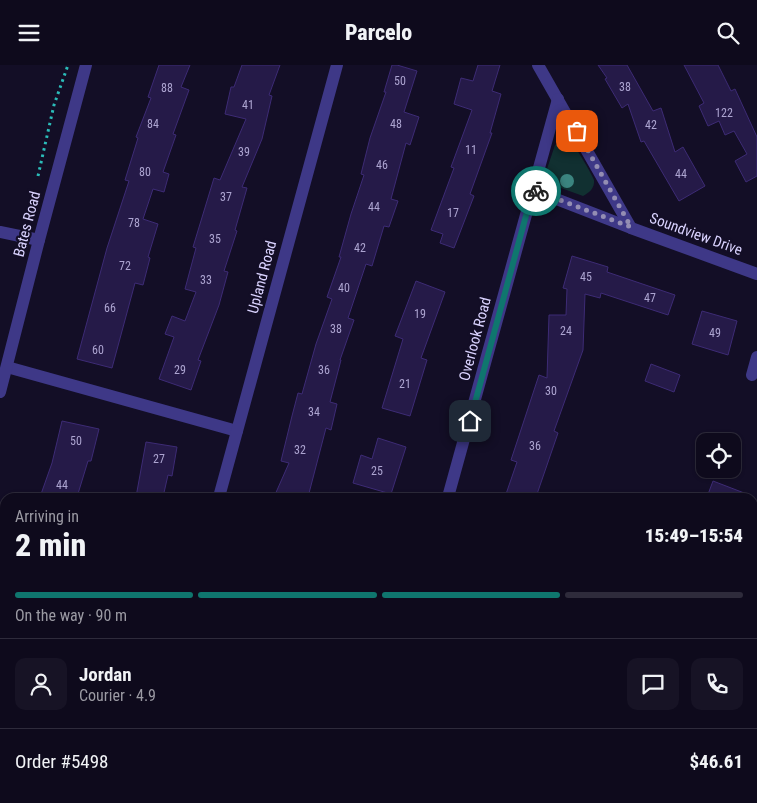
<!DOCTYPE html>
<meta charset="utf-8">
<style>
body{margin:0;font-family:"Roboto Condensed",sans-serif;background:#171325;color:#f1f3f6;height:100vh;display:flex;flex-direction:column;font-size:19px;white-space:nowrap}
*{box-sizing:border-box;margin:0}
p{font-size:16px;color:#9b9aa3}
.icon{flex:none;width:28px;height:28px;fill:none;stroke:currentColor;stroke-width:2;stroke-linecap:round;stroke-linejoin:round}
.map{position:relative;flex:1;overflow:hidden}
.side{position:absolute;left:0px;top:428px;width:758px;height:311px;display:flex;flex-direction:column;background:#0e0a1c;border-radius:15px 15px 0 0;box-shadow:0 1px 4px #0004,0 0 0 1px #2e2b3b}
.side>*{flex:none}
.controls{position:absolute;left:696px;top:368px;display:grid;gap:10px}
.controls a{display:grid;place-items:center;width:45px;height:45px;border-radius:10px;background:#0e0a1c;box-shadow:0 1px 4px #0004,0 0 0 1px #2e2b3b;font-size:25px}
.pin{position:absolute;display:grid;place-items:center;width:42px;height:42px;color:#fff;margin:-21px;border-radius:10px;box-shadow:0 2px 8px #0006}
.courier{position:absolute;display:grid;place-items:center;width:50px;height:50px;margin:-25px;border:4px solid #0f766e;border-radius:50%;background:#fff;color:#222;box-shadow:0 1px 6px #0007}
.head em{font-style:normal;font-weight:800}
.head div{display:flex;flex-direction:column-reverse}
.head{display:flex;align-items:center;justify-content:space-between;height:85px;padding:0 15px}
h1{font-size:32px;font-weight:800;line-height:38px}
.bar{display:grid;grid-template-columns:repeat(4,1fr);gap:8px 5px;align-content:center;height:60px;padding:0 15px}
.bar i{height:6px;border-radius:4px;background:#2e2b3b}
.bar .current{background:#0f766e}
.bar p{grid-column:span 4}
.line{display:flex;align-items:center;gap:12px;padding:0 15px;border-top:1px solid #2e2b3b}
.line div{flex:1}
.round{display:grid;place-items:center;flex:none;width:52px;height:52px;border-radius:10px;background:#171325}
header{display:flex;justify-content:space-between;align-items:center;height:65px;padding:0 15px;background:#0e0a1c;font-size:22px;font-weight:800}
.map>svg:first-child{display:block}
.green{fill:#113031}
.building{fill:#251a48;stroke:#3d2b75}
.lines{fill:none;stroke-linecap:round;stroke-linejoin:round}
.path{stroke:#2bbcb9;stroke-width:3;stroke-dasharray:2.5 4;stroke-linecap:butt}
.minor{stroke:#3e3887;stroke-width:12}
.major{stroke:#c95aff;stroke-width:12}
.tree{fill:#3b847f}
.done{stroke:#948eb3;stroke-width:5;stroke-dasharray:0 9}
.route{stroke:#0f766e;stroke-width:6}
.labels{text-anchor:middle;stroke-width:4.5;stroke-linejoin:round;paint-order:stroke}
.number-label{font-size:12px;fill:#ada5d1}
.street-label{font-size:15px;fill:#dad3ff;stroke:#130e26}
</style>
<header><svg class="icon" aria-label="menu" viewBox="0 0 24 24"><path d="M4 6h16M4 12h16M4 18h16"/></svg>Parcelo<svg class="icon" aria-label="search" viewBox="0 0 24 24"><circle cx="10" cy="10" r="6"/><path d="M15 15l6 6"/></svg></header>
<div class="map">
<svg width="757" height="738" viewBox="0 0 757 738">
<rect width="100%" height="100%" fill="#130e26"/>
<path class="green" d="M 562,76 C 566,76 570,77 573,80 C 576,82 593,111 594,115 C 595,123 589,128 583,131 L 550,119 L 546,113 L 546,107 L 555,80 Z"/>
<g class="building">
<polygon points="159,0 190,0 181,22 189,25 173,69 176,70 163,107 169,109 164,127 153,124 143,154 158,159 148,192 150,193 143,220 135,218 112,303 77,294 107,183 129,116 125,115 138,73 136,72 151,33 148,32"/>
<polygon points="242,0 280,0 269,30 272,31 262,74 242,122 247,123 235,165 237,166 224,206 228,207 219,240 198,295 201,296 191,325 159,314 174,272 165,269 172,251 185,256 196,227 185,224 196,183 193,182 214,113 220,115 246,54 225,49 231,22 234,22"/>
<polygon points="392,0 397,0 417,6 404,47 419,52 410,80 406,78 391,134 398,136 389,162 384,161 372,201 366,199 348,253 354,255 340,295 341,295 330,337 337,339 331,365 326,363 308,432 274,432 289,398 281,396 292,351 298,328 302,329 316,279 332,234 327,232 341,192 339,192 351,149 364,110 361,109 370,73 386,27 384,27"/>
<polygon points="478,0 500,0 492,26 501,29 490,68 492,68 470,129 474,131 454,183 440,178 443,169 431,165 454,103 451,102 472,45 454,39 461,13 473,16"/>
<polygon points="598,0 627,0 653,46 661,43 675,87 683,82 705,121 679,136 644,76 641,77 628,39 622,43 605,14 607,13"/>
<polygon points="684,0 718,0 731,26 735,24 757,72 757,111 746,117 735,96 747,89 734,66 725,70 719,56 708,61 699,41 704,38"/>
<polygon points="572,191 608,202 607,207 675,230 668,250 601,228 600,233 585,229 583,285 554,366 558,368 536,432 505,432 517,397 511,395 539,310 547,313 549,250 566,250 567,224 563,223"/>
<polygon points="416,216 445,227 421,293 427,295 410,351 382,343 403,274 395,271"/>
<polygon points="702,246 737,256 728,290 692,279"/>
<polygon points="651,299 680,310 674,327 645,316"/>
<polygon points="62,356 99,364 91,396 88,396 77,432 40,432 52,398"/>
<polygon points="378,373 406,382 391,429 353,418 361,390 372,394"/>
<polygon points="146,377 177,382 172,411 168,410 163,432 136,432"/>
<polygon points="713,416 752,431 752,432 707,432"/>
</g>
<g class="lines">
<g class="path">
<polyline points="38,111 54,40 68,0"/>
<polyline points="28,144 32,136"/>
</g>
<g class="minor">
<polyline points="538,0 631,163 757,209"/>
<polyline points="533,125 631,163"/>
<polyline points="0,167 39,175"/>
<polyline points="7,302 237,366"/>
<polyline points="752,310 757,292"/>
<polyline points="0,327 39,175 86,0"/>
<polyline points="219,432 337,0"/>
<polyline points="448,432 558,34"/>
<polyline points="134,738 135,734"/>
<polyline points="291,738 296,734"/>
<polyline points="588,738 592,734"/>
</g>
<g class="major">
<polyline points="752,658 757,654"/>
<polyline points="661,738 666,734"/>
</g>
</g>
<circle class="tree" cx="567" cy="116" r="7"/>
<g class="lines">
<polyline class="done" points="536,126 631,162 577,66"/>
<polyline class="route" points="470,356 533,125 536,126"/>
</g>
<g class="labels">
<g class="number-label">
<text x="400" y="20">50</text>
<text x="625" y="26">38</text>
<text x="167" y="27">88</text>
<text x="248" y="44">41</text>
<text x="724" y="52">122</text>
<text x="153" y="63">84</text>
<text x="396" y="63">48</text>
<text x="651" y="64">42</text>
<text x="471" y="89">11</text>
<text x="244" y="91">39</text>
<text x="382" y="104">46</text>
<text x="145" y="111">80</text>
<text x="681" y="113">44</text>
<text x="226" y="136">37</text>
<text x="374" y="146">44</text>
<text x="453" y="152">17</text>
<text x="134" y="162">78</text>
<text x="215" y="178">35</text>
<text x="360" y="187">42</text>
<text x="125" y="205">72</text>
<text x="586" y="216">45</text>
<text x="206" y="219">33</text>
<text x="344" y="227">40</text>
<text x="650" y="237">47</text>
<text x="110" y="247">66</text>
<text x="420" y="253">19</text>
<text x="336" y="268">38</text>
<text x="566" y="270">24</text>
<text x="715" y="272">49</text>
<text x="98" y="289">60</text>
<text x="180" y="309">29</text>
<text x="324" y="309">36</text>
<text x="405" y="323">21</text>
<text x="551" y="330">30</text>
<text x="314" y="351">34</text>
<text x="76" y="380">50</text>
<text x="535" y="385">36</text>
<text x="300" y="389">32</text>
<text x="159" y="398">27</text>
<text x="377" y="410">25</text>
<text x="62" y="424">44</text>
</g>
<g class="street-label">
<text transform="translate(27 159) rotate(-75)" y="5">Bates Road</text>
<text transform="translate(696 169) rotate(20)" y="5">Soundview Drive</text>
<text transform="translate(262 212) rotate(-75)" y="5">Upland Road</text>
<text transform="translate(475 274) rotate(-75)" y="5">Overlook Road</text>
</g>
</g>
</svg>
<div class="controls">
<a><svg class="icon" aria-label="locate" viewBox="0 0 24 24"><circle cx="12" cy="12" r="6"/><path d="M12 2v4M12 18v4M2 12h4M18 12h4"/></svg></a>
</div>
<div class="pin" style="left:577px;top:66px;background:#ea580c"><svg class="icon" aria-label="bag" viewBox="0 0 24 24"><path d="M5 8h14l-1 12H6zM9 8a3 3 0 0 1 6 0"/></svg></div>
<div class="pin" style="left:470px;top:356px;background:#1f2937"><svg class="icon" aria-label="home" viewBox="0 0 24 24"><path d="M3 11l9-7 9 7M6 9v11h12V9"/></svg></div>
<div class="courier" style="left:536px;top:126px"><svg class="icon" aria-label="bike" viewBox="0 0 24 24"><circle cx="6" cy="16" r="4"/><circle cx="18" cy="16" r="4"/><path d="M6 16l4-8h5l3 8M10 8l3 8H6M13 5h3"/></svg></div>
<section class="side">
<div class="head"><div><h1>2 min</h1><p>Arriving in</p></div><em>15:49–15:54</em></div>
<div class="bar"><i class="current"></i><i class="current"></i><i class="current"></i><i></i><p>On the way · 90 m</p></div>
<div class="line" style="height:90px"><a class="round"><svg class="icon" aria-label="person" viewBox="0 0 24 24"><circle cx="12" cy="8" r="4"/><path d="M4 21q1-7 8-7t8 7"/></svg></a><div><b>Jordan</b><p>Courier · 4.9</p></div><a class="round"><svg class="icon" aria-label="chat" viewBox="0 0 24 24"><path d="M4 5h16v11H9l-5 4z"/></svg></a><a class="round"><svg class="icon" aria-label="phone" viewBox="0 0 24 24"><path d="M5 4h4l2 5-3 2q2 4 5 5l2-3 5 2v4C11 20 4 13 5 4z"/></svg></a></div>
<div class="line" style="height:65px"><div>Order #5498</div><b>$46.61</b></div>
</section>
</div>
